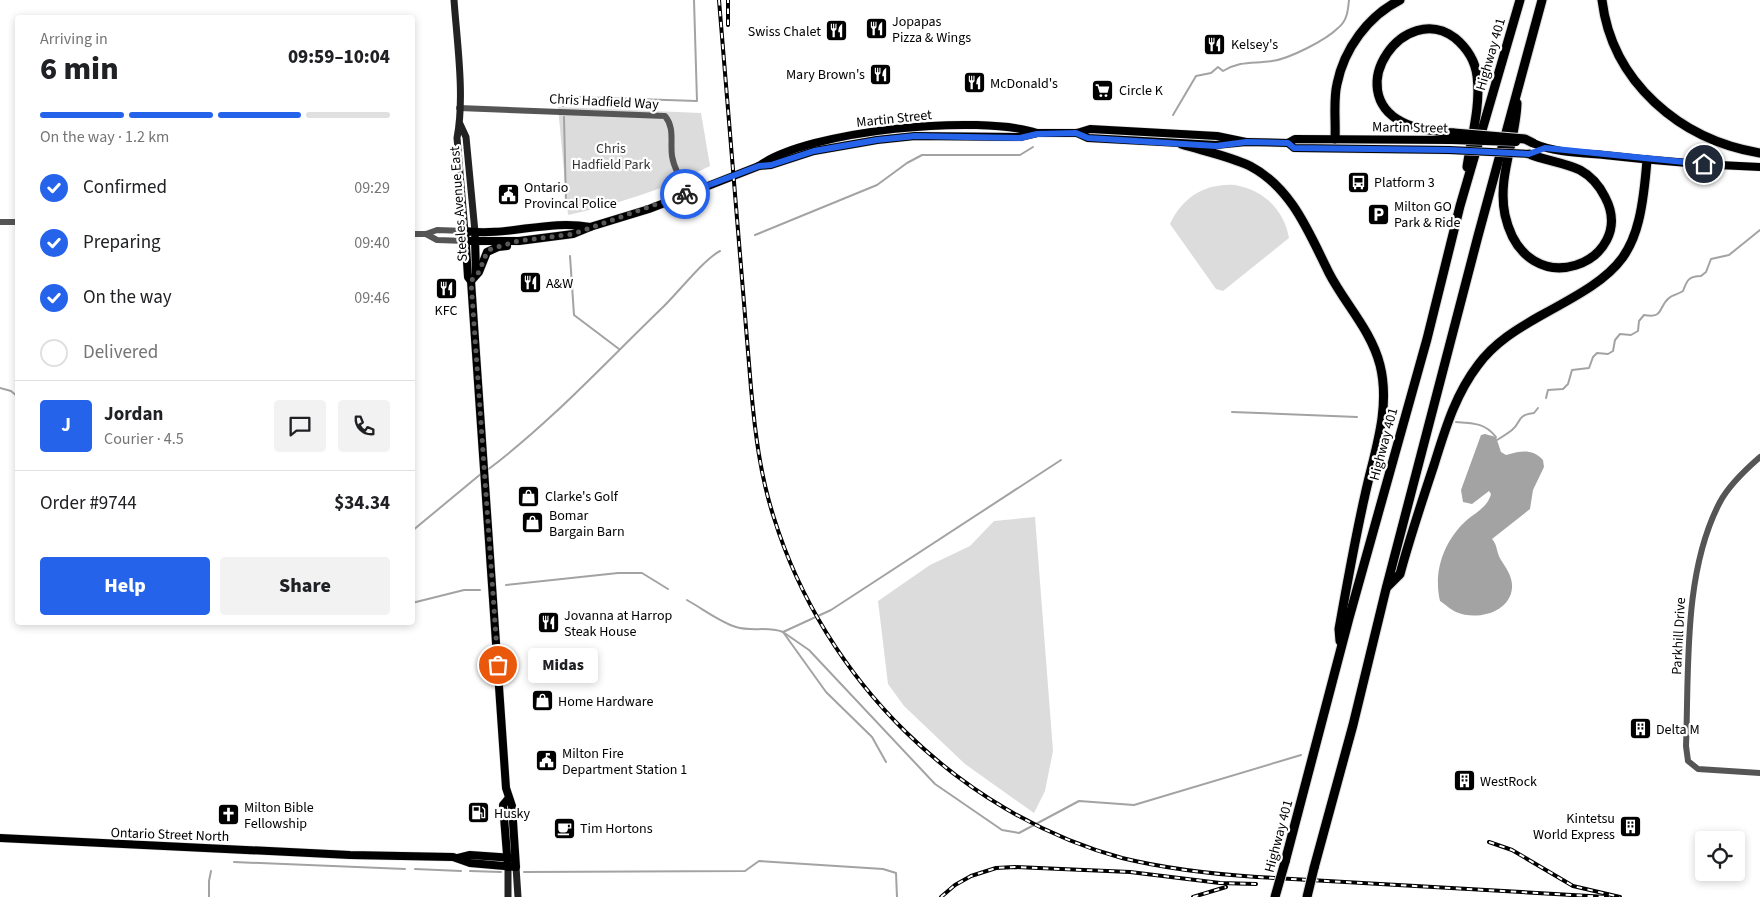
<!DOCTYPE html>
<meta charset="utf-8">
<style>
body{margin:0;font-family:"Source Sans 3",sans-serif;background:#f2f2f2;color:#202124;height:100vh;display:flex;flex-direction:column;font-size:19px;white-space:nowrap}
*{box-sizing:border-box;margin:0}
p{font-size:16px;color:#757577}
.icon{flex:none;width:28px;height:28px;fill:none;stroke:currentColor;stroke-width:2;stroke-linecap:round;stroke-linejoin:round}
.map{position:relative;flex:1;overflow:hidden}
.drawer{position:absolute;left:15px;top:15px;width:400px;height:610px;display:flex;flex-direction:column;background:#fff;border-radius:5px;box-shadow:0 2px 8px #0003}
.drawer>*{flex:none}
.fabs{position:absolute;left:1695px;top:831px;display:grid;gap:10px}
.fabs a{display:grid;place-items:center;width:50px;height:50px;border-radius:5px;background:#fff;box-shadow:0 2px 8px #0003;font-size:25px}
.pin{position:absolute;display:grid;place-items:center;width:42px;height:42px;color:#fff;margin:-21px;border:2px solid #fff;border-radius:50%;box-shadow:0 1px 5px #0007}
.courier{position:absolute;display:grid;place-items:center;width:50px;height:50px;margin:-25px;border:4px solid #2563eb;border-radius:50%;background:#fff;color:#222;box-shadow:0 1px 6px #0007}
.bubble{position:absolute;height:35px;border-radius:5px;background:#fff;box-shadow:0 2px 8px #0003;font-size:16px;font-weight:800;line-height:35px;text-align:center}
.summary em{font-style:normal;font-weight:800}
.summary div{display:flex;flex-direction:column-reverse}
.summary{display:flex;align-items:center;justify-content:space-between;height:85px;padding:0 25px}
h1{font-size:32px;font-weight:800;line-height:38px}
.bar{display:grid;grid-template-columns:repeat(4,1fr);gap:8px 5px;align-content:center;height:60px;padding:0 25px}
.bar i{height:6px;border-radius:4px;background:#e0e0e0}
.bar .on{background:#2563eb}
.bar p{grid-column:span 4}
.line{display:flex;align-items:center;gap:12px;padding:0 25px;border-top:1px solid #e0e0e0}
.line div{flex:1}
.round{display:grid;place-items:center;flex:none;width:52px;height:52px;border-radius:5px;background:#f2f2f2}
ol{padding:0 25px;list-style:none}
li{display:flex;align-items:center;gap:15px;height:55px}
li p{margin-inline-start:auto}
li .icon{padding:5px;border-radius:50%;background:#2563eb;color:#fff;stroke-width:4}
li:last-child{color:#757577}
li i{width:28px;height:28px;border:2px solid #e0e0e0;border-radius:50%}
.action{display:flex;gap:10px;margin-top:auto;padding:10px 25px}
.action a{flex:1;height:58px;border-radius:5px;background:#2563eb;color:#fff;font-size:20px;font-weight:800;line-height:58px;text-align:center}
.action a+a{background:#f2f2f2;color:#202124}
.map>svg:first-child{display:block}
.green{fill:#dcdcdc}
.water{fill:#a3a3a3}
.lines{fill:none;stroke-linecap:round;stroke-linejoin:round}
.stream{stroke:#a3a3a3;stroke-width:2}
.primary-casing{stroke:#dbdbdb;stroke-width:9}
.motorway-casing{stroke:#dbdbdb;stroke-width:11}
.tertiary{stroke:#555;stroke-width:6}
.secondary{stroke:#222;stroke-width:7}
.primary{stroke:#000;stroke-width:8}
.motorway{stroke:#000;stroke-width:9}
.rail-casing{stroke:#000;stroke-width:4}
.rail{stroke:#fff;stroke-width:2;stroke-dasharray:5.5;stroke-linecap:butt}
.primary-bridge-casing{stroke:#dbdbdb;stroke-width:9;stroke-linecap:butt}
.motorway-bridge-casing{stroke:#dbdbdb;stroke-width:11;stroke-linecap:butt}
.primary-bridge{stroke:#000;stroke-width:8}
.motorway-bridge{stroke:#000;stroke-width:9}
.done{stroke:#595959;stroke-width:5;stroke-dasharray:0 9}
.route{stroke:#2563eb;stroke-width:6}
.labels{text-anchor:middle;stroke-width:4.5;stroke-linejoin:round;paint-order:stroke}
.poi-label{font-size:14px;fill:#000;stroke:#fff;text-anchor:start}
.street-label{font-size:14px;fill:#000;stroke:#fff}
.park-label{font-size:14px;fill:#333;stroke:#fff}
</style>
<div class="map">
<svg width="1760" height="897" viewBox="0 0 1760 897">
<rect width="100%" height="100%" fill="#fff"/>
<g class="green">
<path d="M 558,107 L 701,113 L 710,166 C 662,190 621,203 568,215 Z"/>
<path d="M 1235,185 C 1263,190 1284,209 1289,238 L 1223,291 L 1216,289 L 1170,224 C 1182,197 1206,183 1235,185 Z"/>
<polygon points="1035,517 1053,751 1045,791 1034,813 965,764 904,706 888,684 878,601 930,565 970,546 994,521"/>
</g>
<path class="water" d="M 1485,434 L 1496,437 L 1501,452 L 1506,455 C 1520,451 1532,448 1543,460 L 1544,467 L 1533,490 L 1530,509 L 1492,539 C 1498,546 1496,552 1501,560 C 1506,568 1513,577 1512,588 C 1510,613 1476,621 1456,612 C 1451,610 1445,604 1440,601 C 1433,571 1444,540 1468,519 C 1477,512 1488,506 1491,494 L 1489,491 L 1472,504 L 1463,502 L 1461,490 L 1481,435 Z"/>
<g class="lines">
<g class="stream">
<polyline points="563,106 563,101 576,97 697,101 694,0"/>
<path d="M 1173,115 L 1196,76 L 1211,73 L 1218,67 L 1223,71 C 1242,60 1253,64 1272,61 C 1289,59 1326,40 1338,28 C 1347,21 1348,11 1349,0"/>
<polyline points="564,117 566,205"/>
<polyline points="755,235 877,185 907,163 922,155 1020,155 1033,147"/>
<polyline points="570,256 574,315 619,349"/>
<polyline points="0,388 11,391 18,397"/>
<path d="M 1546,398 L 1548,390 L 1563,389 L 1568,384 L 1572,370 L 1589,368 L 1593,357 L 1597,353 L 1608,354 L 1613,351 L 1615,340 L 1620,334 L 1631,335 L 1638,331 L 1639,321 L 1644,315 C 1664,319 1658,307 1669,298 C 1672,295 1679,294 1683,291 C 1687,280 1689,276 1701,276 L 1706,272 L 1711,259 L 1729,255 L 1760,230"/>
<polyline points="1232,412 1357,417"/>
<path d="M 1456,422 C 1473,423 1485,423 1496,437"/>
<path d="M 1497,440 C 1502,437 1507,434 1512,430 C 1522,422 1516,415 1534,413 L 1538,408"/>
<polyline points="1061,460 831,610 783,632 809,650 935,784 1002,830 1019,833 1079,801 1134,805 1301,755"/>
<path d="M 486,471 C 549,424 604,364 661,309 C 678,293 703,260 720,251"/>
<polyline points="412,531 482,473"/>
<polyline points="506,585 618,573 642,573 668,589"/>
<path d="M 687,600 C 703,609 720,622 736,627 C 752,632 767,626 783,632 L 826,692 L 872,737 L 886,762"/>
<polyline points="412,603 464,590 480,590"/>
<polyline points="234,862 405,869"/>
<polyline points="415,869 461,871"/>
<polyline points="470,871 501,872"/>
<polyline points="524,872 745,871 759,861 883,869 896,873 897,897"/>
<polyline points="209,897 209,881 211,871"/>
</g>
<defs>
<g id="primary">
<polyline points="1077,133 1088,138 1216,145 1246,142 1288,143 1295,139 1452,140"/>
<polyline points="1288,143 1294,148 1449,150"/>
<path d="M 1533,143 C 1555,153 1581,153 1604,155 C 1656,161 1708,165 1760,167"/>
<polyline points="759,166 771,165 814,151 877,140 915,136 1020,137 1037,133 1077,133 1090,129 1217,136 1246,142"/>
<polyline points="475,238 476,274"/>
<path d="M 466,241 L 519,241 L 573,234 L 590,227 L 649,209 L 759,166 C 808,130 980,114 1037,133"/>
<polyline points="471,281 479,272 487,252 498,247 507,246"/>
<polyline points="508,799 503,805 508,867"/>
<path d="M 0,838 L 350,855 L 453,857 L 470,863 L 516,867 L 512,806 L 506,788 L 471,281 L 468,277 L 465,231 C 507,237 548,219 590,227"/>
<polyline points="458,858 470,855 513,858"/>
</g>
<g id="motorway">
<path d="M 1602,0 C 1612,82 1680,140 1760,153"/>
<path d="M 1517,103 C 1516,141 1497,177 1505,215 C 1526,309 1639,261 1605,197 C 1600,187 1591,176 1580,170 C 1566,163 1544,160 1529,154"/>
<path d="M 1454,133 C 1437,131 1417,130 1402,122 C 1341,90 1405,0 1455,38 C 1467,48 1475,60 1477,76 C 1481,106 1471,139 1467,167"/>
<path d="M 1335,139 C 1336,121 1333,101 1337,84 C 1344,49 1368,16 1400,0"/>
<path d="M 1181,144 C 1204,151 1229,156 1250,166 C 1292,188 1309,233 1329,273 C 1345,304 1371,330 1380,365 C 1391,409 1374,453 1365,495 C 1355,539 1347,584 1339,629 L 1340,641"/>
<path d="M 1387,587 L 1400,574 C 1410,537 1422,501 1434,465 C 1445,430 1455,395 1478,365 C 1494,343 1517,329 1540,316 C 1625,270 1639,259 1647,160"/>
<polyline points="1285,862 1349,618 1427,339 1460,206 1520,0"/>
<polyline points="1314,868 1353,725 1386,589 1478,236 1542,0"/>
</g>
</defs>
<use href="#primary" class="primary-casing"/>
<use href="#motorway" class="motorway-casing"/>
<g class="tertiary">
<path d="M 459,108 L 665,116 C 675,128 670,142 672,156 C 674,169 682,181 689,193"/>
<polyline points="0,222 18,222"/>
<polyline points="412,234 426,234 437,230 465,231"/>
<polyline points="426,234 437,240 466,241"/>
<path d="M 1760,457 C 1745,470 1729,485 1720,502 C 1683,572 1689,669 1686,746 L 1688,761 L 1698,769 L 1760,773"/>
</g>
<g class="secondary">
<path d="M 454,0 C 457,42 465,97 457,138 L 465,231"/>
<polyline points="460,124 466,137 475,232"/>
<polyline points="516,867 518,897"/>
<polyline points="508,897 508,867"/>
</g>
<use href="#primary" class="primary"/>
<use href="#motorway" class="motorway"/>
<defs>
<g id="rail">
<path d="M 719,0 L 751,388 C 755,432 760,475 774,518 C 824,679 958,813 1122,858 C 1167,869 1212,874 1257,877 L 1607,897"/>
<polyline points="728,25 728,0"/>
<polyline points="1489,842 1512,850 1573,886 1620,897"/>
<polyline points="941,897 955,885 971,876 996,868 1015,867 1130,872 1220,883 1256,884"/>
<polyline points="1193,897 1226,887"/>
</g>
</defs>
<use href="#rail" class="rail-casing"/>
<use href="#rail" class="rail"/>
<defs>
<g id="primary-bridge">
<polyline points="1452,140 1516,142"/>
<polyline points="1449,150 1529,154"/>
</g>
<g id="motorway-bridge">
<polyline points="1454,133 1525,139 1533,143"/>
<polyline points="1275,897 1285,862"/>
<polyline points="1307,897 1314,868"/>
</g>
</defs>
<use href="#primary-bridge" class="primary-bridge-casing"/>
<use href="#motorway-bridge" class="motorway-bridge-casing"/>
<use href="#primary-bridge" class="primary-bridge"/>
<use href="#motorway-bridge" class="motorway-bridge"/>
</g>
<g class="lines">
<polyline class="done" points="498,665 471,281 479,272 487,252 491,249 518,241 573,234 685,194"/>
<polyline class="route" points="685,194 759,166 771,165 814,151 877,140 915,136 1020,138 1037,134 1076,133 1088,138 1216,146 1246,142 1288,143 1294,148 1449,150 1529,154 1545,148 1704,164"/>
</g>
<defs>
<symbol id="restaurant-square" viewBox="-11 -11 22 22"><rect x="-9" y="-9" width="18" height="18" rx="4" fill="#000" stroke="#fff"/><path d="M-5-6h1v4h1v-4h1v4h1v-4h1v5L-1.5 .5V6h-2V.5L-5-1ZM5-6V6H3V1.5H1.5Q1.5-4 5-6Z" fill="#fff"/></symbol>
<symbol id="supermarket-square" viewBox="-11 -11 22 22"><rect x="-9" y="-9" width="18" height="18" rx="4" fill="#000" stroke="#fff"/><path d="M-6-5.5h2.5l.6 2H6L4.5 2H-2.5L-4.4-4H-6ZM-1.5 3.2a1.3 1.3 0 1 0 .1 0ZM3 3.2a1.3 1.3 0 1 0 .1 0Z" fill="#fff"/></symbol>
<symbol id="bus-square" viewBox="-11 -11 22 22"><rect x="-9" y="-9" width="18" height="18" rx="4" fill="#000" stroke="#fff"/><path d="M-5-6H5V4H4V6H2V4H-2V6H-4V4H-5ZM-3.5-4V0h7V-4ZM-3.5 1.2v1.5H-2V1.2ZM2 1.2v1.5H3.5V1.2Z" fill="#fff"/></symbol>
<symbol id="civic-square" viewBox="-11 -11 22 22"><rect x="-9" y="-9" width="18" height="18" rx="4" fill="#000" stroke="#fff"/><path d="M-.6-6.5H3V-4.5H.6V-3L4-1V1h2V6H-6V1h2V-1L-.6-3ZM-1.2 2.5V6h2.4V2.5Z" fill="#fff"/></symbol>
<symbol id="parking-square" viewBox="-11 -11 22 22"><rect x="-9" y="-9" width="18" height="18" rx="4" fill="#000" stroke="#fff"/><path d="M-3.5-5.5H1a3.5 3.5 0 0 1 0 7H-1V5.5H-3.5ZM-1-3.4V-.6H.8a1.4 1.4 0 0 0 0-2.8Z" fill="#fff"/></symbol>
<symbol id="shop-square" viewBox="-11 -11 22 22"><rect x="-9" y="-9" width="18" height="18" rx="4" fill="#000" stroke="#fff"/><path d="M-5-2.5h2.3a2.7 3.5 0 0 1 5.4 0H5L5.5 6h-11ZM-1.5-2.5h3a1.5 2.3 0 0 0-3 0Z" fill="#fff"/></symbol>
<symbol id="building-square" viewBox="-11 -11 22 22"><rect x="-9" y="-9" width="18" height="18" rx="4" fill="#000" stroke="#fff"/><path d="M-4-6H4V6H1V3H-1V6H-4ZM-2.5-4.3h1.7v1.8h-1.7ZM.8-4.3h1.7v1.8H.8ZM-2.5-1h1.7V.8h-1.7ZM.8-1h1.7V.8H.8Z" fill="#fff"/></symbol>
<symbol id="fuel-square" viewBox="-11 -11 22 22"><rect x="-9" y="-9" width="18" height="18" rx="4" fill="#000" stroke="#fff"/><path d="M-5.5-6h7V0h2V4h1.3V-2.5L3-4.5l.8-.8L6-3V5H2.5V1h-1V6h-7ZM-4.2-4.7v3.2H.2V-4.7Z" fill="#fff"/></symbol>
<symbol id="church-square" viewBox="-11 -11 22 22"><rect x="-9" y="-9" width="18" height="18" rx="4" fill="#000" stroke="#fff"/><path d="M-1.2-6h2.4v3.5h3.3v2.4h-3.3V6h-2.4V-.1h-3.3v-2.4h3.3Z" fill="#fff"/></symbol>
<symbol id="cafe-square" viewBox="-11 -11 22 22"><rect x="-9" y="-9" width="18" height="18" rx="4" fill="#000" stroke="#fff"/><path d="M-5.5-4.5H6V0H3Q3 3.5 0 3.5H-2.5Q-5.5 3.5-5.5 0ZM3-3.2v2h1.7v-2ZM-6 4.5H4V6H-6Z" fill="#fff"/></symbol>
</defs>
<g fill-rule="evenodd">
<use href="#restaurant-square" x="864" y="16" width="25" height="25"/>
<use href="#restaurant-square" x="824" y="18" width="25" height="25"/>
<use href="#restaurant-square" x="1202" y="32" width="25" height="25"/>
<use href="#restaurant-square" x="868" y="62" width="25" height="25"/>
<use href="#restaurant-square" x="962" y="70" width="25" height="25"/>
<use href="#supermarket-square" x="1090" y="78" width="25" height="25"/>
<use href="#bus-square" x="1346" y="170" width="25" height="25"/>
<use href="#civic-square" x="496" y="182" width="25" height="25"/>
<use href="#parking-square" x="1366" y="202" width="25" height="25"/>
<use href="#restaurant-square" x="518" y="270" width="25" height="25"/>
<use href="#restaurant-square" x="434" y="276" width="25" height="25"/>
<use href="#shop-square" x="516" y="484" width="25" height="25"/>
<use href="#shop-square" x="520" y="510" width="25" height="25"/>
<use href="#restaurant-square" x="536" y="610" width="25" height="25"/>
<use href="#shop-square" x="530" y="688" width="25" height="25"/>
<use href="#building-square" x="1628" y="716" width="25" height="25"/>
<use href="#civic-square" x="534" y="748" width="25" height="25"/>
<use href="#building-square" x="1452" y="768" width="25" height="25"/>
<use href="#fuel-square" x="466" y="800" width="25" height="25"/>
<use href="#church-square" x="216" y="802" width="25" height="25"/>
<use href="#building-square" x="1618" y="814" width="25" height="25"/>
<use href="#cafe-square" x="552" y="816" width="25" height="25"/>
</g>
<g class="labels">
<g class="poi-label">
<text x="892" y="26">Jopapas<tspan x="892" dy="16">Pizza &amp; Wings</tspan></text>
<text x="821" y="36" text-anchor="end">Swiss Chalet</text>
<text x="1231" y="49">Kelsey's</text>
<text x="865" y="79" text-anchor="end">Mary Brown's</text>
<text x="990" y="88">McDonald's</text>
<text x="1119" y="95">Circle K</text>
<text x="1374" y="187">Platform 3</text>
<text x="524" y="192">Ontario<tspan x="524" dy="16">Provincal Police</tspan></text>
<text x="1394" y="211">Milton GO<tspan x="1394" dy="16">Park &amp; Ride</tspan></text>
<text x="546" y="288">A&amp;W</text>
<text x="446" y="315" text-anchor="middle">KFC</text>
<text x="545" y="501">Clarke's Golf</text>
<text x="549" y="520">Bomar<tspan x="549" dy="16">Bargain Barn</tspan></text>
<text x="564" y="620">Jovanna at Harrop<tspan x="564" dy="16">Steak House</tspan></text>
<text x="558" y="706">Home Hardware</text>
<text x="1656" y="734">Delta M</text>
<text x="562" y="758">Milton Fire<tspan x="562" dy="16">Department Station 1</tspan></text>
<text x="1480" y="786">WestRock</text>
<text x="244" y="812">Milton Bible<tspan x="244" dy="16">Fellowship</tspan></text>
<text x="494" y="818">Husky</text>
<text x="1615" y="823" text-anchor="end">Kintetsu<tspan x="1615" dy="16">World Express</tspan></text>
<text x="580" y="833">Tim Hortons</text>
</g>
<g class="street-label">
<text transform="translate(1490 54) rotate(-74)" y="5">Highway 401</text>
<text transform="translate(604 101) rotate(3)" y="5">Chris Hadfield Way</text>
<text transform="translate(894 118) rotate(-6)" y="5">Martin Street</text>
<text transform="translate(1410 127) rotate(1)" y="5">Martin Street</text>
<text transform="translate(458 204) rotate(-94)" y="5">Steeles Avenue East</text>
<text transform="translate(1383 444) rotate(-75)" y="5">Highway 401</text>
<text transform="translate(1678 636) rotate(-87)" y="5">Parkhill Drive</text>
<text transform="translate(170 834) rotate(2)" y="5">Ontario Street North</text>
<text transform="translate(1278 836) rotate(-75)" y="5">Highway 401</text>
</g>
<g class="park-label">
<text x="611" y="153">Chris<tspan x="611" dy="16">Hadfield Park</tspan></text>
</g>
</g>
</svg>
<div class="fabs">
<a><svg class="icon" aria-label="locate" viewBox="0 0 24 24"><circle cx="12" cy="12" r="6"/><path d="M12 2v4M12 18v4M2 12h4M18 12h4"/></svg></a>
</div>
<div class="pin" style="left:498px;top:665px;background:#ea580c"><svg class="icon" aria-label="bag" viewBox="0 0 24 24"><path d="M5 8h14l-1 12H6zM9 8a3 3 0 0 1 6 0"/></svg></div>
<div class="pin" style="left:1704px;top:164px;background:#1f2937"><svg class="icon" aria-label="home" viewBox="0 0 24 24"><path d="M3 11l9-7 9 7M6 9v11h12V9"/></svg></div>
<div class="courier" style="left:685px;top:194px"><svg class="icon" aria-label="bike" viewBox="0 0 24 24"><circle cx="6" cy="16" r="4"/><circle cx="18" cy="16" r="4"/><path d="M6 16l4-8h5l3 8M10 8l3 8H6M13 5h3"/></svg></div>
<div class="bubble" style="left:528px;top:648px;width:70px">Midas</div>
<section class="drawer">
<div class="summary"><div><h1>6 min</h1><p>Arriving in</p></div><em>09:59–10:04</em></div>
<div class="bar"><i class="on"></i><i class="on"></i><i class="on"></i><i></i><p>On the way · 1.2 km</p></div>
<ol>
<li><svg class="icon" aria-label="check" viewBox="0 0 24 24"><path d="M5 12l5 5 9-10"/></svg>Confirmed<p>09:29</p></li>
<li><svg class="icon" aria-label="check" viewBox="0 0 24 24"><path d="M5 12l5 5 9-10"/></svg>Preparing<p>09:40</p></li>
<li><svg class="icon" aria-label="check" viewBox="0 0 24 24"><path d="M5 12l5 5 9-10"/></svg>On the way<p>09:46</p></li>
<li><i></i>Delivered</li>
</ol>
<div class="line" style="height:90px"><b class="round" style="background:#2563eb;color:#fff">J</b><div><b>Jordan</b><p>Courier · 4.5</p></div><a class="round"><svg class="icon" aria-label="chat" viewBox="0 0 24 24"><path d="M4 5h16v11H9l-5 4z"/></svg></a><a class="round"><svg class="icon" aria-label="phone" viewBox="0 0 24 24"><path d="M5 4h4l2 5-3 2q2 4 5 5l2-3 5 2v4C11 20 4 13 5 4z"/></svg></a></div>
<div class="line" style="height:65px"><div>Order #9744</div><b>$34.34</b></div>
<div class="action"><a>Help</a><a>Share</a></div>
</section>
</div>
